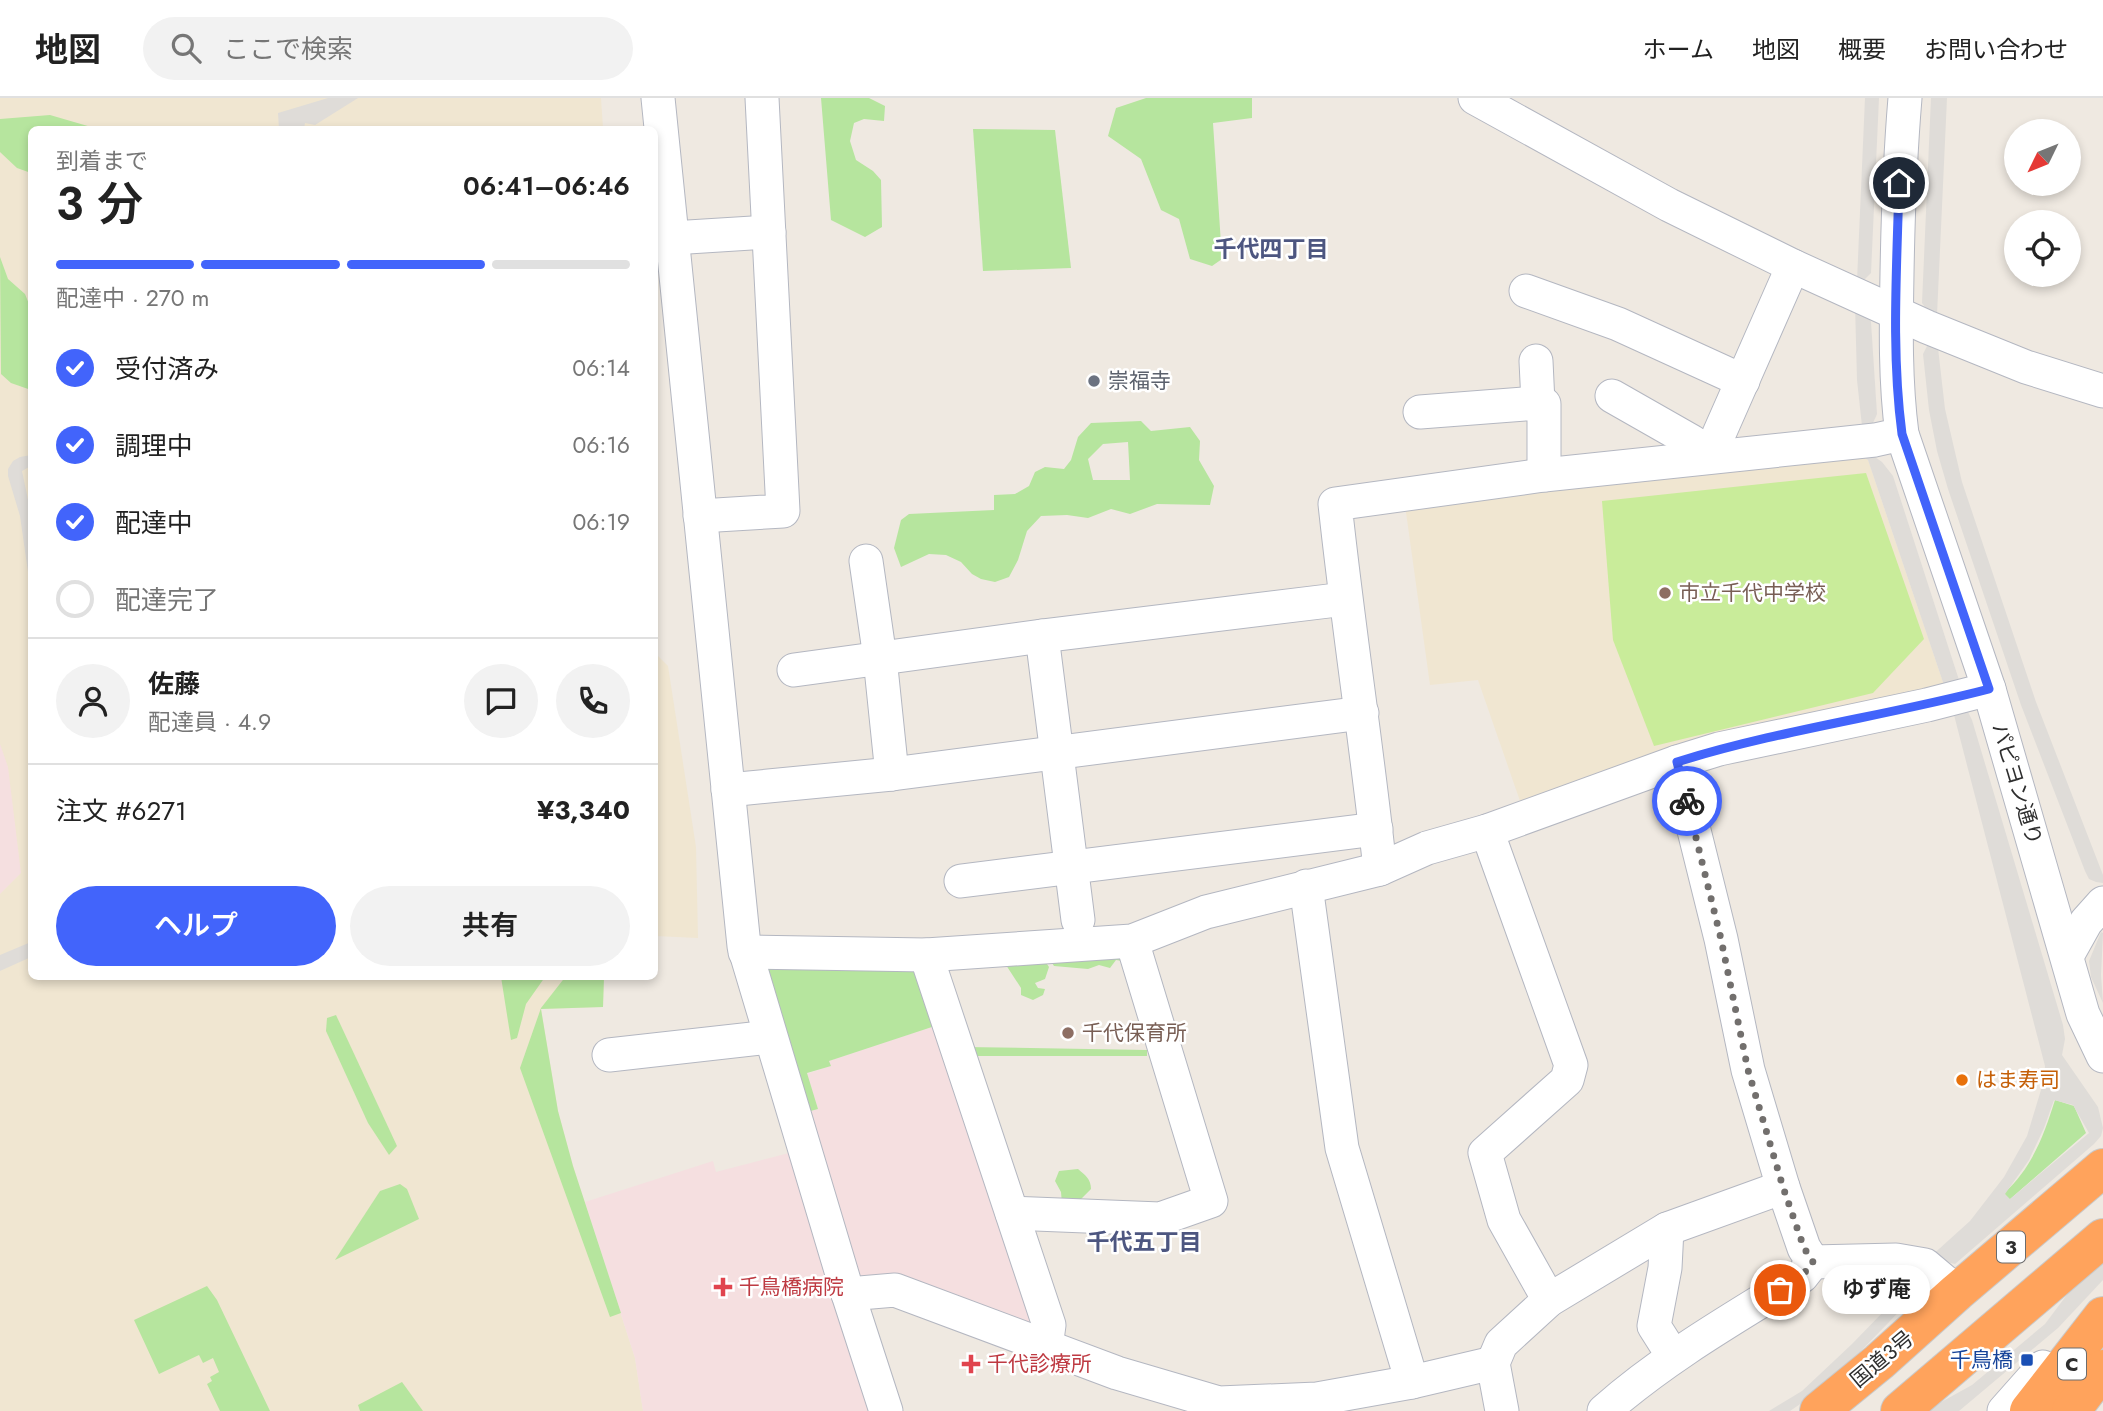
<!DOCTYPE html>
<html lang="ja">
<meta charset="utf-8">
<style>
body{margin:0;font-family:Jost,"Noto Sans JP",sans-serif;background:#f2f2f2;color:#222;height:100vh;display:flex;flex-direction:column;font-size:26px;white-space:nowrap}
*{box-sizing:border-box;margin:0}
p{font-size:23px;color:#767676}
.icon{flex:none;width:38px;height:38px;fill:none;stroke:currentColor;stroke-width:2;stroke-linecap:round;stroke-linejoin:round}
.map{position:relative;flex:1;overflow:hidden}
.sheet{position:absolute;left:28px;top:28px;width:630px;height:854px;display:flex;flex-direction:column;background:#fff;border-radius:10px;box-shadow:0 4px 10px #0003}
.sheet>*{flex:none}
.needle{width:46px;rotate:227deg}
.fabs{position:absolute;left:2004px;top:21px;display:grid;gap:14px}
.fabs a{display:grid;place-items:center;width:77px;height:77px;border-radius:50%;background:#fff;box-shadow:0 4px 10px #0003;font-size:35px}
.pin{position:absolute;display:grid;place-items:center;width:60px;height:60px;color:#fff;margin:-30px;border:4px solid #fff;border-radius:50%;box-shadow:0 2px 7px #0007}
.courier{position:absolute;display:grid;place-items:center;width:70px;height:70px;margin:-35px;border:5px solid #4264fb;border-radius:50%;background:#fff;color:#222;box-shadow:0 2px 9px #0007}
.bubble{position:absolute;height:49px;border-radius:24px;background:#fff;box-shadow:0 4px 10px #0003;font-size:23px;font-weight:600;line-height:49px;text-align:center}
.headline em{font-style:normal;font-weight:600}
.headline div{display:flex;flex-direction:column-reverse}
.headline{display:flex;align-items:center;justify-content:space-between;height:119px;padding:0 28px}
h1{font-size:46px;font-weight:600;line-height:52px}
.bar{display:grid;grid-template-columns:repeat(4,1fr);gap:10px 7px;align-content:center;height:84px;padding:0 28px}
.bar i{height:9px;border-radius:5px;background:#e0e0e0}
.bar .selected{background:#4264fb}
.bar p{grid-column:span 4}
.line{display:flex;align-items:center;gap:18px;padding:0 28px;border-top:2px solid #e0e0e0}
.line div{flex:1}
.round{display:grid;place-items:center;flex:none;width:74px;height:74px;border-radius:37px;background:#f2f2f2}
ol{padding:0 28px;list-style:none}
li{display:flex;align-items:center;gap:21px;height:77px}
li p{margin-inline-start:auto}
li .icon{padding:7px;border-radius:50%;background:#4264fb;color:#fff;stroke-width:4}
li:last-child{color:#767676}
li i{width:38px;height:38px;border:4px solid #e0e0e0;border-radius:50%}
.action{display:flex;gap:14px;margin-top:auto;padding:14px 28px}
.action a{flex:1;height:80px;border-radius:42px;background:#4264fb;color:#fff;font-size:28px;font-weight:600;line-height:80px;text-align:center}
.action a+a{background:#f2f2f2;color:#222}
header{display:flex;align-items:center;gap:42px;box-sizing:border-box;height:98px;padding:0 35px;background:#fff;border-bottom:2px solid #e0e0e0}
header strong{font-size:33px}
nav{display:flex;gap:38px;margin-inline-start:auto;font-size:24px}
.search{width:490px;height:63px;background:#f2f2f2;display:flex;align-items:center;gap:18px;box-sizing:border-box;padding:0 24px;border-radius:38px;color:#767676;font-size:26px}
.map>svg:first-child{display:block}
.education{fill:#f0e6d1}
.medical{fill:#f5dfe0}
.green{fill:#b6e59e;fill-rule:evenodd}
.pitch{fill:#c9ec9a}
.plaza{fill:#dfdcd8;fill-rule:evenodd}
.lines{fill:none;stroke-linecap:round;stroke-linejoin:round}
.minor-casing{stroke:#b4b7c1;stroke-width:35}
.highway-casing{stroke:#c9c9c9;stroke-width:40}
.minor{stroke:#fff;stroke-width:33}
.highway{stroke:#ffa35c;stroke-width:38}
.done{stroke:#726f6d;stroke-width:7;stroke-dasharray:0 12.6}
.route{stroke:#4264fb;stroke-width:9}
.worship-dot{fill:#6b7280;stroke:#fff;stroke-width:2.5}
.education-dot{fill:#8d6e63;stroke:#fff;stroke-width:2.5}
.food-dot{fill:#e8710a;stroke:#fff;stroke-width:2.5}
.health-dot{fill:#e0444e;stroke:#fff;stroke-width:2.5}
.transit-dot{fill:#1a4fb4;stroke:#fff;stroke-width:2.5}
.labels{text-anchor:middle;stroke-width:5;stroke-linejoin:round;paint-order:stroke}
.shield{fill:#fff;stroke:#6d6d6d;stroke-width:2}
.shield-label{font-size:19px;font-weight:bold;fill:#2e2e2e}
.worship-label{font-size:21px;fill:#5b616d;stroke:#fff;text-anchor:start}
.education-label{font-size:21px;fill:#785e54;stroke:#fff;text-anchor:start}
.street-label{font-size:21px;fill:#2e2e2e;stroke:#fff}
.food-label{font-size:21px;fill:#c56008;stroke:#fff;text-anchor:start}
.health-label{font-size:21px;fill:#be3a42;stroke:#fff;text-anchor:start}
.transit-label{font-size:21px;fill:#164399;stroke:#fff;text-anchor:end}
.neighbourhood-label{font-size:23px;font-weight:bold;fill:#4d5680;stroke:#fff}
</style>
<header>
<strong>地図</strong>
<div class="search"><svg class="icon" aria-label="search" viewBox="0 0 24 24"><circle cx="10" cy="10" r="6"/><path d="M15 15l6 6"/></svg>ここで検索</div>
<nav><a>ホーム</a><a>地図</a><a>概要</a><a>お問い合わせ</a></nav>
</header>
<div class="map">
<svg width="2103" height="1313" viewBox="0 0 2103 1313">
<rect width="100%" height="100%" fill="#efe9e1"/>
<g class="education">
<polygon points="0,0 601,0 603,31 32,32 32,878 604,879 603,909 541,911 558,1013 573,1068 635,1260 643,1313 0,1313"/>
<polygon points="1858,356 1868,362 1946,593 1717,638 1520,703 1478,582 1430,587 1405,407"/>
<polygon points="654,554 668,568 696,749 698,840 655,838"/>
</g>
<g class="medical">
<polygon points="0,646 8,669 21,775 0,796"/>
<polygon points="938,927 1040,1225 1028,1236 860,1185 803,1015 818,1011 807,976 830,968 829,963"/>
<polygon points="793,1054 872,1313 643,1313 635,1260 585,1104 713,1063 716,1074"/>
</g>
<g class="green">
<polygon points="821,0 869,0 885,8 884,23 864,21 854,25 850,43 856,62 873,73 881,82 882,129 865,139 831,122"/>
<polygon points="1146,0 1252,0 1252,20 1213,25 1222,161 1212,168 1190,161 1179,121 1161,112 1141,61 1108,38 1116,10"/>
<polygon points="50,17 98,31 32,32 31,75 17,70 0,54 0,21"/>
<polygon points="973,31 1055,32 1071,170 983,173"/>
<polygon points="0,159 8,181 25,196 31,211 31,292 11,285 1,276"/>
<path d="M 1141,323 L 1151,333 L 1190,329 L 1200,343 L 1199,362 L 1214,388 L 1210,407 L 1157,406 L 1130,416 L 1111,411 L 1088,420 L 1067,417 L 1041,418 L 1027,433 L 1018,462 L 1009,479 L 995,484 L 981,481 L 972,476 L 961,464 L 946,457 L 929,456 L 901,469 L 894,450 L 901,422 L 909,416 L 994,412 L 994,397 L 1015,396 L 1029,388 L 1035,374 L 1045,369 L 1064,371 L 1071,362 L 1078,339 L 1091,325 ZM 1128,344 L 1130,382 L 1093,382 L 1088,361 L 1103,346 Z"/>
<polygon points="1121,852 1122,863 1116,862 1110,870 1099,867 1088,871 1054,868 1048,859"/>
<polygon points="1043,860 1049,869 1045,881 1035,885 1038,890 1045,891 1043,897 1033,902 1021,897 1021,890 1006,867"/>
<polygon points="773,863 917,868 938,927 829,963 831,968 807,975 818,1011 803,1015 763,873"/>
<polygon points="566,878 604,879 603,909 541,911 558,1013 573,1068 621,1215 610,1219 520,970 541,910"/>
<polygon points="501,879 545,879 526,906 517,940 511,942"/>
<polygon points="336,917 397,1048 389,1057 368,1025 326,933 327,920"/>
<polygon points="965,949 1147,952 1147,958 968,958"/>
<path d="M 2055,1002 L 2074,1008 L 2086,1035 L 2009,1102 L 2004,1095 C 2032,1070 2044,1037 2055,1002 Z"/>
<path d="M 1078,1071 C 1085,1077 1091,1081 1091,1091 L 1080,1102 L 1062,1106 L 1061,1094 L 1055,1083 L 1059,1073 Z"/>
<polygon points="400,1086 407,1091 419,1121 335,1162 380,1093"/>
<polygon points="207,1188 217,1202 270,1313 220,1313 207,1286 212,1283 210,1279 219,1274 213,1260 203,1265 199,1257 159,1276 134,1222"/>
<polygon points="402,1284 423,1313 360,1313 358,1307"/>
</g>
<polygon class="pitch" points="1866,375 1924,541 1873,595 1654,648 1613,542 1602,403"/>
<g class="plaza">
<polygon points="328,0 358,0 315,27 305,25 304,31 279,31 278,15"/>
<polygon points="1865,0 1879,0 1871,175 1862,184 1857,183"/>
<polygon points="1931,0 1947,0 1937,217 2103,283 1932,219 1922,205"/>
<polygon points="1855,206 1869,219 1871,224 1877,316 1873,325 1868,329 1862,328 1857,282"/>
<polygon points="1928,246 2103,302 2103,309 2016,282 1938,250 1945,311 1962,384 2036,604 2103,777 2103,785 2096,784 2089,781 2085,773 2021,607 1948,391 1937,353 1929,312 1923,256"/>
<polygon points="1858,356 1872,357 1882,364 1893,378 1959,582 1946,593 1868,362"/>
<polygon points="31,357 31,368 22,373 31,416 31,495 20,418 8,378 8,371 13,363 20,359"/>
<path d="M 1961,611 L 1968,614 L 1972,622 L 2063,927 L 2065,941 L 2062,957 L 2098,1009 L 2103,1030 L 2101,1038 L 2094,1046 L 1955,1166 L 1929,1160 L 1970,1123 L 2004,1079 L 2027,1038 L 2044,982 L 2045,968 L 1954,617 ZM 2054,1002 L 2073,1007 L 2089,1035 L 2010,1101 L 2005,1096 L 2029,1062 L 2044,1030 Z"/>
<polygon points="2101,834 2103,835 2101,877 2103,905 2091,879 2089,863"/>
<polygon points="31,844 31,859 0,873 0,857"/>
<polygon points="2103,1162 2103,1182 2058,1230 1959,1313 1925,1313 1972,1287 2045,1226 2072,1190"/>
<polygon points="1920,1176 1924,1181 1922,1190 1857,1257 1809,1300 1790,1313 1769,1313 1802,1293 1852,1246"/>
</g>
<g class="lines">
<defs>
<g id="minor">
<polyline points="658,0 744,848 848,1196 886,1313"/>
<polyline points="1475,0 1669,107 1793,168 1927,229 2026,269 2103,293"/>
<path d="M 1905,0 C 1900,59 1898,117 1897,176 C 1896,230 1895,283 1902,336 L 1989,591 L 2083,916 L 2103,958"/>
<polyline points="672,140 769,134"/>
<polyline points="1526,193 1618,226 1743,283"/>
<polyline points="1536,263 1538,305"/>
<polyline points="1612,298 1691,343 1712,358 1719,336 1793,168"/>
<polyline points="1420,314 1538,305 1544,306 1544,377"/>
<polyline points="700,418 783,413 762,0"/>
<polyline points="866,463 880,560 892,676"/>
<polyline points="1042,538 1078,822"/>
<polyline points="794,572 1042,538 1345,501"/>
<polyline points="1677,664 1721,841 1748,972 1783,1089 1804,1150 1813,1164 1896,1162 1925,1167 1957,1194"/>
<polyline points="728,692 892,676 1362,615"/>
<polyline points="1487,733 1571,967 1567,982 1485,1055 1504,1122 1549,1202"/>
<path d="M 1380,771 C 1367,649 1348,528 1335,406 L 1544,377 L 1875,342 L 1902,336"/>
<polyline points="961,783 1376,731"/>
<polyline points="1306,788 1342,1050 1412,1284"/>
<polyline points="745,854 926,857 1132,843 1206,814 1380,771 1427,750 1487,733 1677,664 1719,651 1927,607 1989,591"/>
<polyline points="926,857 1049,1227 1046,1249"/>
<polyline points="2067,858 2086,824 2103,805"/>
<polyline points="609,957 770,939"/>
<polyline points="1012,1115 1160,1121 1211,1103 1132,843"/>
<polyline points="1667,1131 1665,1170 1654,1228 1673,1258"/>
<polyline points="848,1196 895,1192 1117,1275 1219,1305 1317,1301 1412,1284 1493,1265"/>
<polyline points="1502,1313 1493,1265 1501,1246 1549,1202 1667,1131 1783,1089"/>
<path d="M 1604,1313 C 1664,1260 1734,1220 1802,1178 L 1813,1164"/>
<polyline points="2004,1313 2043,1269"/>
</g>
<g id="highway">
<polyline points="1819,1313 1879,1264 1957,1194 2103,1070"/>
<polyline points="1900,1313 2103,1140"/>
<polyline points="2029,1313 2103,1218"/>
<polyline points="2071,1313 2103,1271"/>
</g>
</defs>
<use href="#minor" class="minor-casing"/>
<use href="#highway" class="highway-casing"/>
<use href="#minor" class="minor"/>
<use href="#highway" class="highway"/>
</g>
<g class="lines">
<polyline class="done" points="1687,703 1721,841 1748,972 1783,1089 1804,1150 1813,1164 1802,1178 1780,1192"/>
<path class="route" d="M 1687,703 L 1677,664 C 1779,632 1886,618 1989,591 L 1902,336 C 1891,253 1897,168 1899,85"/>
</g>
<circle class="worship-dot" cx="1094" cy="283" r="7"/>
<g class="education-dot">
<circle cx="1665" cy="495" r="7"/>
<circle cx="1068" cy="935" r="7"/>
</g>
<circle class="food-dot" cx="1962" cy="982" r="7"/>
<g class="health-dot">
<path d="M719.5 1178.5h7v7h7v7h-7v7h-7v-7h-7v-7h7z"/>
<path d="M967.5 1255.5h7v7h7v7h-7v7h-7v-7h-7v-7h7z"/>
</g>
<rect class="transit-dot" x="2020" y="1255" width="14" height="14" rx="3.5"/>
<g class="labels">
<g class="shield">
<rect x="1997" y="1133.5" width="28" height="31" rx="5"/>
<rect x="2058" y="1250.5" width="28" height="31" rx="5"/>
</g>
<g class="shield-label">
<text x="2011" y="1156">3</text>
<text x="2072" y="1273">C</text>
</g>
<g class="worship-label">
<text x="1108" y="290">崇福寺</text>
</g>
<g class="education-label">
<text x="1679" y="502">市立千代中学校</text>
<text x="1082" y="942">千代保育所</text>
</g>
<g class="street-label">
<text transform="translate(2017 686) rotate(73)" y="7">パピヨン通り</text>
<text transform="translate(1882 1261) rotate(-40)" y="7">国道3号</text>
</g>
<g class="food-label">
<text x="1976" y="989">はま寿司</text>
</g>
<g class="health-label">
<text x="739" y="1196">千鳥橋病院</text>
<text x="987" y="1273">千代診療所</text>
</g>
<g class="transit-label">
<text x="2013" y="1269">千鳥橋</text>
</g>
<g class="neighbourhood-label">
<text x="1271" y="159">千代四丁目</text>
<text x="1144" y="1152">千代五丁目</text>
</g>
</g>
</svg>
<div class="fabs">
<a><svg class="needle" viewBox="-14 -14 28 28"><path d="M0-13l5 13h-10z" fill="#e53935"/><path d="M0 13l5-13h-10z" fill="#767676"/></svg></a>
<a><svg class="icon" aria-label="locate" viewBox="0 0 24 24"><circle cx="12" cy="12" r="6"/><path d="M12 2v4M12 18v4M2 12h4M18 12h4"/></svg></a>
</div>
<div class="pin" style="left:1780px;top:1192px;background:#ea580c"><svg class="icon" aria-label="bag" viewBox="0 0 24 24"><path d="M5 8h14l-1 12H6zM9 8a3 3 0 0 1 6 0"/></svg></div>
<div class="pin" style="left:1899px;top:85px;background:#1f2937"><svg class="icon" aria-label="home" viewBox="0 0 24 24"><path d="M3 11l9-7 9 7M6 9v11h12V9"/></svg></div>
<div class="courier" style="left:1687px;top:703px"><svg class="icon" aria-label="bike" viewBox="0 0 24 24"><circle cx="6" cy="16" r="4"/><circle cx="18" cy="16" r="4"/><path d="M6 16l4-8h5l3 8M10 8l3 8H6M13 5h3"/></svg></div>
<div class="bubble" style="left:1822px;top:1167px;width:108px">ゆず庵</div>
<section class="sheet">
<div class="headline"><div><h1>3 分</h1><p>到着まで</p></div><em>06:41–06:46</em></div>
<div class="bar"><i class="selected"></i><i class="selected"></i><i class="selected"></i><i></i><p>配達中 · 270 m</p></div>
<ol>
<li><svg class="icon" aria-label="check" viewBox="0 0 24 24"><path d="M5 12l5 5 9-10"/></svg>受付済み<p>06:14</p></li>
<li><svg class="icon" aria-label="check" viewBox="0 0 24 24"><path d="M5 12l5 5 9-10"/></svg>調理中<p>06:16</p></li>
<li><svg class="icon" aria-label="check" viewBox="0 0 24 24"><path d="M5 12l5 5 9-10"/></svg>配達中<p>06:19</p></li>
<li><i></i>配達完了</li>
</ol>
<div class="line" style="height:126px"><a class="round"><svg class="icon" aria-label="person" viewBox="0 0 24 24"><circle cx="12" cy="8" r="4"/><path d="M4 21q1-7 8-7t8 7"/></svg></a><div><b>佐藤</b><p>配達員 · 4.9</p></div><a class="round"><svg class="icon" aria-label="chat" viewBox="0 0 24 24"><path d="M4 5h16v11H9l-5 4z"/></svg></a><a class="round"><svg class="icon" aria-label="phone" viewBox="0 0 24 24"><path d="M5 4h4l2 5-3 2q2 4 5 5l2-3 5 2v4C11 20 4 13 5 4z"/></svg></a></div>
<div class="line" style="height:91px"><div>注文 #6271</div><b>¥3,340</b></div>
<div class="action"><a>ヘルプ</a><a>共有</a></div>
</section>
</div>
